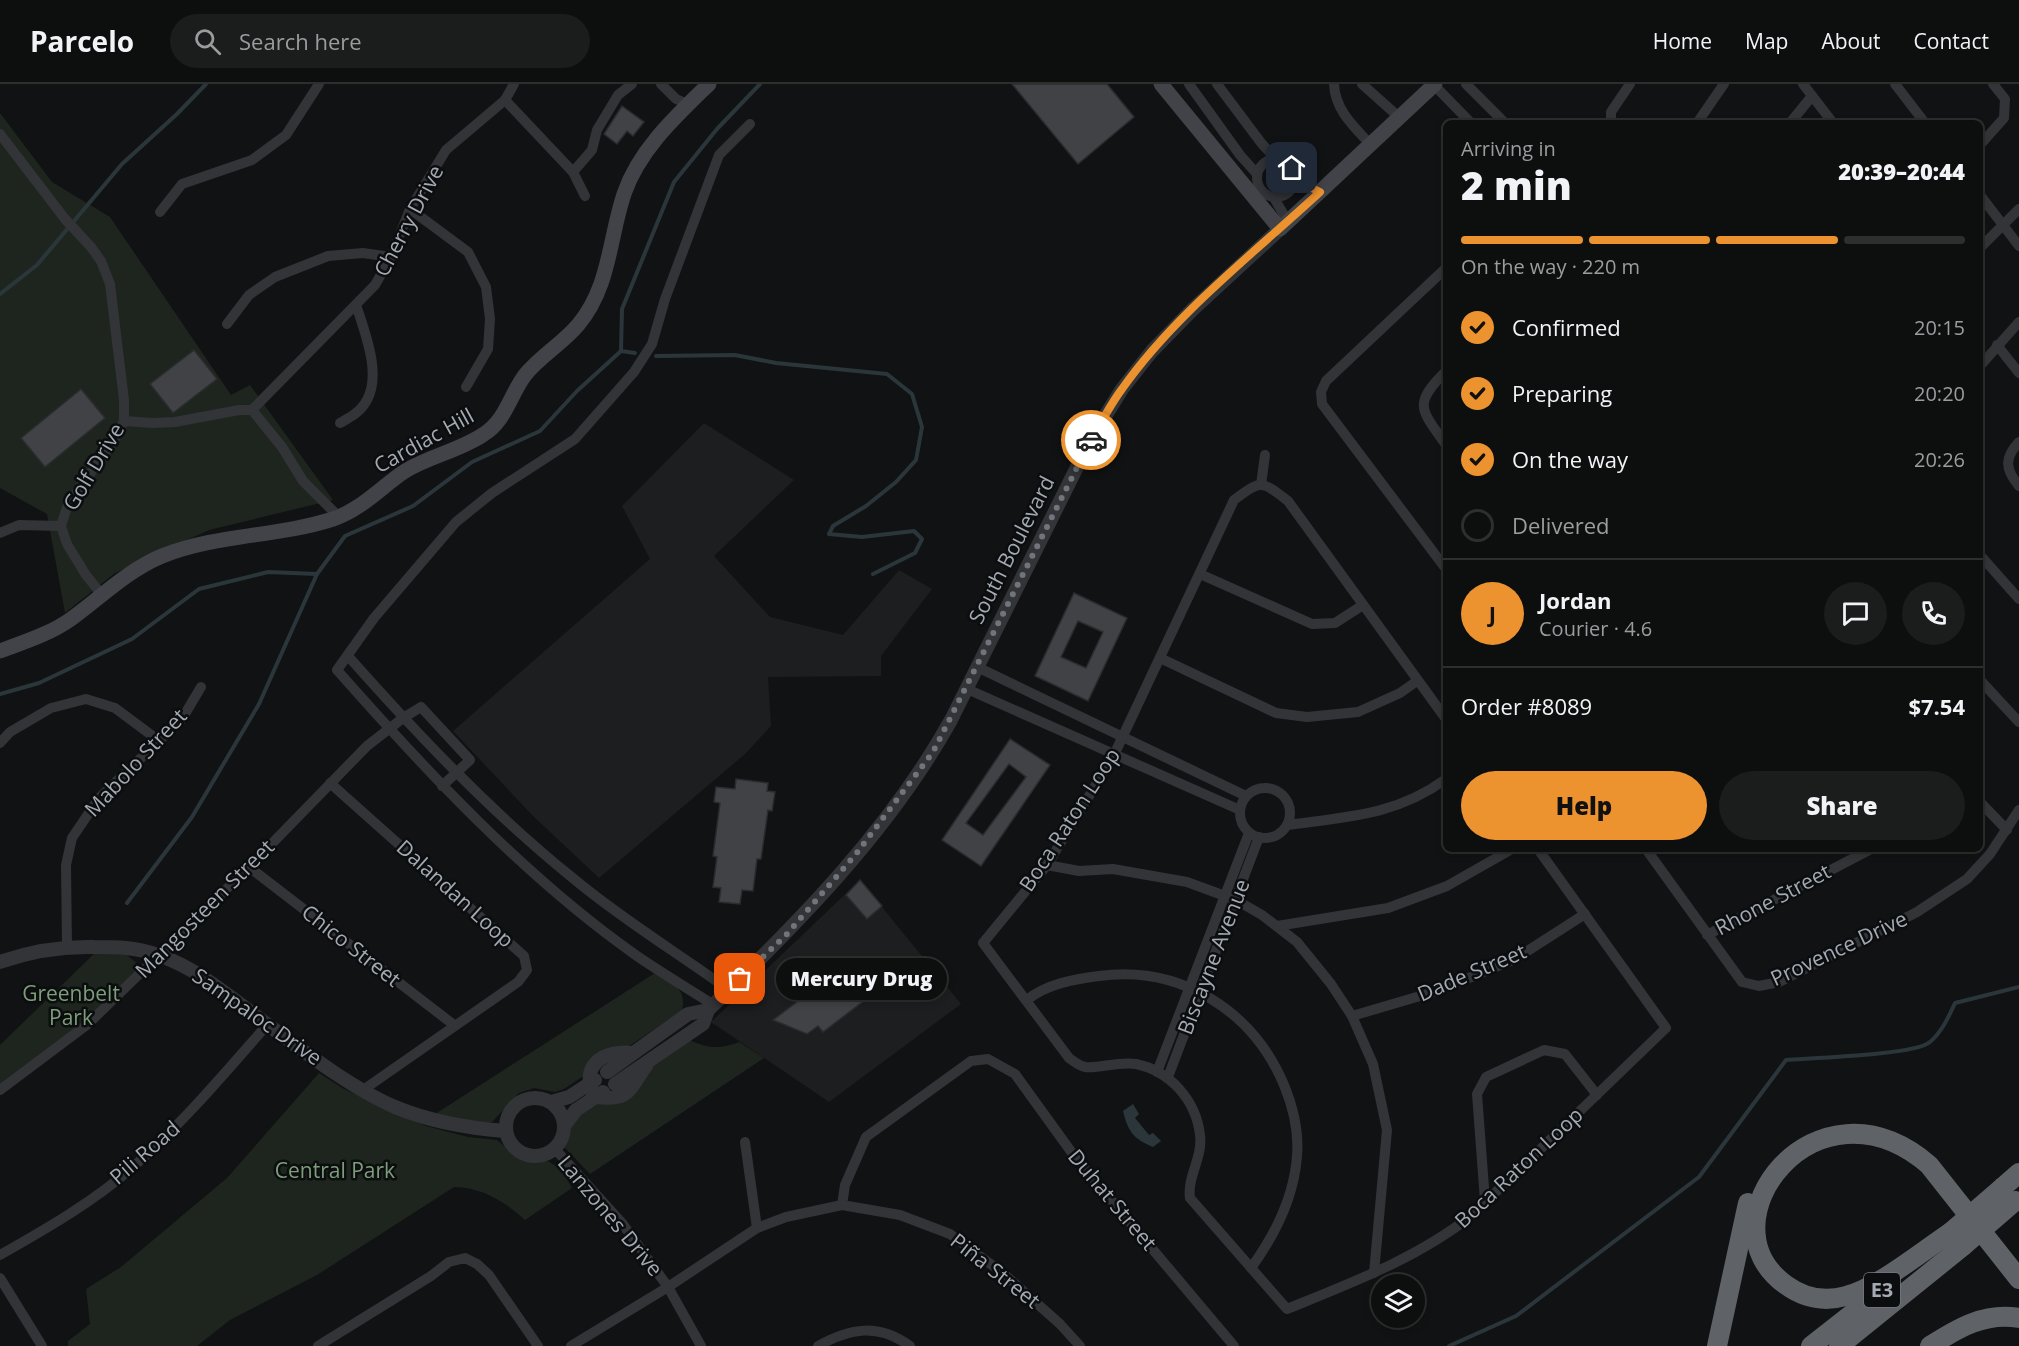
<!DOCTYPE html>
<meta charset="utf-8">
<style>
body{margin:0;font-family:"Open Sans",sans-serif;background:#1b1c1c;color:#f1f3f6;height:100vh;display:flex;flex-direction:column;font-size:22px;white-space:nowrap}
*{box-sizing:border-box;margin:0}
p{font-size:20px;color:#9a9c9e}
.icon{flex:none;width:33px;height:33px;fill:none;stroke:currentColor;stroke-width:2;stroke-linecap:round;stroke-linejoin:round}
.map{position:relative;flex:1;overflow:hidden}
.sheet{position:absolute;left:1443px;top:36px;width:540px;height:732px;display:flex;flex-direction:column;background:#0d0e0e;border-radius:9px;box-shadow:0 3px 9px #0003,0 0 0 2px #2d2e2e}
.sheet>*{flex:none}
.tools{position:absolute;left:1371px;top:1190px;display:grid;gap:12px}
.tools a{display:grid;place-items:center;width:54px;height:54px;border-radius:50%;background:#0d0e0e;box-shadow:0 3px 9px #0003,0 0 0 2px #2d2e2e;font-size:30px}
.pin{position:absolute;display:grid;place-items:center;width:51px;height:51px;color:#fff;margin:-26px;border-radius:12px;box-shadow:0 3px 9px #0006}
.courier{position:absolute;display:grid;place-items:center;width:60px;height:60px;margin:-30px;border:4px solid #ec9330;border-radius:50%;background:#fff;color:#222;box-shadow:0 2px 8px #0007}
.bubble{position:absolute;height:42px;border-radius:21px;background:#0d0e0e;box-shadow:0 3px 9px #0003,0 0 0 2px #2d2e2e;font-size:20px;font-weight:800;line-height:42px;text-align:center}
.head em{font-style:normal;font-weight:800}
.head div{display:flex;flex-direction:column-reverse}
.head{display:flex;align-items:center;justify-content:space-between;height:102px;padding:0 18px}
h1{font-size:39px;font-weight:800;line-height:45px}
.bar{display:grid;grid-template-columns:repeat(4,1fr);gap:9px 6px;align-content:center;height:72px;padding:0 18px}
.bar i{height:8px;border-radius:4px;background:#2d2e2e}
.bar .selected{background:#ec9330}
.bar p{grid-column:span 4}
.line{display:flex;align-items:center;gap:15px;padding:0 18px;border-top:2px solid #2d2e2e}
.line div{flex:1}
.round{display:grid;place-items:center;flex:none;width:63px;height:63px;border-radius:32px;background:#1b1c1c}
ol{padding:0 18px;list-style:none}
li{display:flex;align-items:center;gap:18px;height:66px}
li p{margin-inline-start:auto}
li .icon{padding:6px;border-radius:50%;background:#ec9330;color:#111;stroke-width:4}
li:last-child{color:#9a9c9e}
li i{width:33px;height:33px;border:3px solid #2d2e2e;border-radius:50%}
.primary-button{display:flex;gap:12px;margin-top:auto;padding:12px 18px}
.primary-button a{flex:1;height:69px;border-radius:36px;background:#ec9330;color:#111;font-size:24px;font-weight:800;line-height:69px;text-align:center}
.primary-button a+a{background:#1b1c1c;color:#f1f3f6}
header{display:flex;align-items:center;gap:36px;box-sizing:border-box;height:84px;padding:0 30px;background:#0d0e0e;border-bottom:2px solid #2d2e2e}
header strong{font-size:28px}
nav{display:flex;gap:33px;margin-inline-start:auto;font-size:21px}
.search{width:420px;height:54px;background:#1b1c1c;display:flex;align-items:center;gap:15px;box-sizing:border-box;padding:0 21px;border-radius:33px;color:#9a9c9e;font-size:22px}
.map>svg:first-child{display:block}
.built{fill:#1d1e20}
.green{fill:#1e251e}
.water{fill:#2b363b}
.lines{fill:none;stroke-linecap:round;stroke-linejoin:round}
.stream{stroke:#2b363b;stroke-width:4}
.building{fill:#404246;stroke:#2b2c2f;stroke-width:1.5;fill-rule:evenodd}
.minor{stroke:#323438;stroke-width:10}
.tertiary{stroke:#323438;stroke-width:14}
.secondary{stroke:#414348;stroke-width:15}
.motorway{stroke:#5f6368;stroke-width:20}
.motorway-bridge{stroke:#5f6368;stroke-width:20}
.done{stroke:#70757b;stroke-width:6;stroke-dasharray:0 10.8}
.route{stroke:#ec9330;stroke-width:8}
.labels{text-anchor:middle;stroke-width:5;stroke-linejoin:round;paint-order:stroke}
.shield{fill:#0c0d0e;stroke:#767b82;stroke-width:1.5}
.shield-label{font-size:20px;font-weight:bold;fill:#a3aab3}
.street-label{font-size:21px;fill:#a3aab3;stroke:#0c0d0e}
.park-label{font-size:21px;fill:#7d9e7a;stroke:#0c0d0e}
</style>
<header>
<strong>Parcelo</strong>
<div class="search"><svg class="icon" aria-label="search" viewBox="0 0 24 24"><circle cx="10" cy="10" r="6"/><path d="M15 15l6 6"/></svg>Search here</div>
<nav><a>Home</a><a>Map</a><a>About</a><a>Contact</a></nav>
</header>
<div class="map">
<svg width="2019" height="1262" viewBox="0 0 2019 1262">
<rect width="100%" height="100%" fill="#111213"/>
<g class="built">
<polygon points="704,339 794,396 714,472 770,533 843,551 899,486 932,505 881,572 881,592 768,593 771,642 745,670 599,794 532,731 453,647 650,475 622,422"/>
<polygon points="860,796 961,920 829,1018 711,938"/>
</g>
<g class="green">
<polygon points="0,29 52,98 110,133 231,311 250,301 333,416 209,446 115,489 65,529 47,430 0,404"/>
<polygon points="98,866 124,869 142,883 86,938 0,1001 0,961"/>
<path d="M 655,889 C 673,901 687,903 682,927 L 564,1005 L 555,1008 L 534,1004 L 519,1009 L 492,1038 L 484,1040 L 432,1032 Z"/>
<path d="M 690,956 C 707,965 721,965 739,958 L 764,974 L 590,1090 L 565,1064 L 570,1038 L 578,1030 L 645,991 L 654,980 Z"/>
<path d="M 319,989 L 344,1005 L 426,1042 L 468,1053 L 497,1056 L 514,1070 L 534,1077 L 546,1076 L 561,1085 L 572,1104 L 525,1136 C 504,1117 483,1104 454,1103 L 317,1191 L 230,1236 L 197,1262 L 68,1262 L 68,1257 L 90,1240 L 86,1205 L 121,1183 L 227,1094 Z"/>
</g>
<path class="water" d="M 1133,1020 L 1139,1030 L 1135,1034 L 1149,1051 L 1153,1049 L 1161,1057 L 1153,1063 C 1134,1055 1128,1048 1123,1027 Z"/>
<g class="lines">
<g class="stream">
<polyline points="0,210 37,181 122,80 177,30 206,0"/>
<polyline points="621,267 635,269"/>
<polyline points="656,272 735,271 776,279 887,290 912,310 922,343 916,376 896,398 866,422 833,442 829,450 862,453 914,447 922,455 915,469 873,490"/>
<polyline points="0,610 39,599 132,555 199,505 268,488 317,490"/>
<polyline points="127,819 192,733 259,620 317,490 345,452 413,422 472,378 540,347 577,307 621,267 622,225 674,98 717,45 760,0"/>
<path d="M 1449,1262 L 1516,1232 L 1699,1093 L 1786,976 C 1812,974 1915,971 1930,958 C 1942,948 1949,932 1955,919 L 2019,903"/>
</g>
</g>
<g class="building">
<polygon points="1012,0 1107,0 1134,33 1078,80"/>
<polygon points="622,22 644,38 633,52 627,47 617,60 604,50"/>
<polygon points="194,266 217,295 173,329 150,300"/>
<polygon points="81,305 105,334 45,383 21,354"/>
<path d="M 1074,509 L 1127,534 L 1088,617 L 1035,592 ZM 1078,537 L 1103,548 L 1086,584 L 1061,573 Z"/>
<path d="M 1010,655 L 1050,681 L 981,782 L 942,756 ZM 1009,680 L 1026,693 L 983,751 L 966,739 Z"/>
<polygon points="736,695 768,699 767,707 775,708 772,727 768,726 761,775 757,775 753,807 742,806 740,820 719,818 721,804 713,803 717,773 713,772 720,719 714,718 716,703 735,705"/>
<polygon points="860,796 882,822 867,835 846,811"/>
<polygon points="846,891 865,916 823,948 818,942 807,950 773,936 830,893 835,899"/>
</g>
<g class="lines">
<g class="minor">
<polyline points="661,0 676,15 688,20"/>
<polyline points="1189,0 1240,71 1257,90"/>
<polyline points="1217,0 1262,60 1276,75"/>
<path d="M 1334,0 C 1335,26 1354,43 1371,61"/>
<polyline points="1362,0 1400,34"/>
<polyline points="1466,0 1505,39"/>
<polyline points="1803,0 1833,39"/>
<polyline points="1895,0 1925,39"/>
<polyline points="1434,1 1471,39"/>
<polyline points="505,16 573,88 585,112"/>
<polyline points="1611,39 1611,28 1630,0"/>
<polyline points="1697,39 1724,0"/>
<polyline points="1790,39 1812,12"/>
<polyline points="0,50 65,135 91,163 101,177 110,200 124,316 124,337 113,358 68,420 61,442 67,460 86,491 102,511"/>
<polyline points="1980,61 2004,34 2005,15 1993,0"/>
<circle cx="1276" cy="94" r="19"/>
<polyline points="573,88 592,66 597,46 618,11 632,0"/>
<polyline points="1295,96 1320,108"/>
<polyline points="1980,111 2019,162"/>
<polyline points="1273,112 1288,138"/>
<polyline points="410,125 468,168 486,203 490,235 488,265 466,303"/>
<polyline points="160,128 182,100 252,76 286,51 319,0"/>
<polyline points="1980,164 2019,125"/>
<polyline points="1446,184 1326,297 1321,308 1322,320 1446,485"/>
<polyline points="227,240 249,211 275,193 328,172 363,169 391,173"/>
<polyline points="1997,261 2019,289"/>
<polyline points="1980,282 2019,238"/>
<path d="M 1446,287 C 1412,321 1421,325 1446,361"/>
<polyline points="252,326 375,201 391,173 410,125 446,66 505,16 514,0"/>
<polyline points="124,337 153,339 175,338 239,326 252,326 282,363 303,397 339,433"/>
<path d="M 340,339 C 345,336 351,333 356,329 C 388,304 366,252 356,221"/>
<path d="M 2019,358 C 2004,374 2005,385 2019,402"/>
<polyline points="1261,401 1265,371"/>
<polyline points="0,449 19,441 61,442"/>
<polyline points="1980,471 2019,515"/>
<polyline points="1200,490 1312,540 1335,539 1363,521"/>
<path d="M 348,572 C 418,651 492,729 574,795 C 623,836 678,869 729,906"/>
<polyline points="1160,574 1276,629 1307,633 1358,628 1400,609 1417,597"/>
<polyline points="977,583 1246,712"/>
<polyline points="1980,596 2019,638"/>
<polyline points="967,605 1240,726"/>
<path d="M 1446,635 L 1288,417 C 1261,396 1261,396 1234,416 L 1114,671 L 1047,781 L 983,859 L 1069,974 C 1073,977 1080,982 1085,983 C 1098,985 1118,977 1136,980 C 1170,987 1196,1016 1200,1051 C 1203,1074 1187,1092 1190,1114 L 1287,1225 C 1351,1199 1418,1174 1472,1131 L 1666,944 L 1538,765"/>
<polyline points="0,659 10,648 51,624 86,615 115,624 158,656"/>
<polyline points="330,699 524,872 527,886 518,898 363,1006"/>
<circle cx="1265" cy="729" r="25"/>
<polyline points="1980,718 2007,746"/>
<path d="M 1287,741 C 1346,733 1395,732 1446,695"/>
<polyline points="1646,765 1742,898 1759,902 1779,898 1917,828 1967,795 1990,770 2019,726"/>
<polyline points="1047,781 1079,787 1113,785 1187,798 1236,816 1262,831 1297,858 1331,900 1352,932 1373,980 1387,1046 1374,1189"/>
<polyline points="249,783 454,941"/>
<polyline points="1277,842 1388,824 1447,802 1512,765"/>
<polyline points="1707,851 1871,765"/>
<polyline points="67,863 66,781 72,754 99,714 182,635 201,603"/>
<path d="M 1027,916 C 1046,900 1075,895 1099,892 C 1181,881 1253,927 1284,1001 C 1293,1023 1299,1048 1297,1072 C 1294,1114 1275,1151 1251,1184"/>
<path d="M 714,921 C 688,905 662,889 637,872 C 526,794 427,688 337,586 L 374,534 L 456,438 L 492,409 L 575,355 L 634,288 L 652,260 L 665,215 L 719,71 L 750,40"/>
<polyline points="1352,932 1437,907 1515,875 1585,830"/>
<polyline points="1157,988 1249,749"/>
<polyline points="1168,993 1259,753"/>
<polyline points="0,1006 88,940 249,783 367,662 403,634 421,623 470,676 442,702"/>
<polyline points="745,1058 757,1144"/>
<polyline points="555,1065 622,1139 668,1203 701,1262"/>
<polyline points="1485,1117 1477,1010 1486,993 1544,966 1565,970 1597,1011"/>
<polyline points="842,1121 845,1101 866,1053 971,977 988,975 1015,990 1075,1073 1234,1262"/>
<path d="M 0,1171 C 46,1145 93,1118 133,1083 C 182,1040 224,990 267,941"/>
<polyline points="0,1194 42,1262"/>
<polyline points="318,1262 431,1192 449,1178 465,1174 477,1180 489,1191 538,1262"/>
<polyline points="571,1262 668,1203 757,1144 786,1133 842,1121 900,1131 950,1150 1004,1190 1060,1240 1080,1262"/>
<path d="M 818,1262 C 850,1244 878,1239 910,1262"/>
</g>
<g class="tertiary">
<path d="M 0,878 C 31,867 61,862 94,863 C 104,863 115,863 126,864 C 182,869 225,910 268,941 C 306,969 353,1005 395,1023 C 431,1038 467,1044 505,1047"/>
<path d="M 633,969 C 604,965 578,982 595,1013 C 630,1017 628,1007 646,982"/>
<polyline points="607,988 688,930 708,926"/>
<path d="M 615,1000 L 703,940 L 708,926 C 798,839 890,746 951,636 L 1091,355 L 1122,305 L 1152,267 L 1192,226 L 1280,145"/>
<circle cx="535" cy="1043" r="29"/>
<polyline points="551,1018 569,1013 595,996"/>
<polyline points="564,1042 576,1026 603,1008"/>
</g>
<g class="secondary">
<polyline points="1161,0 1280,145 1435,0"/>
<path d="M 0,567 C 24,558 50,550 71,535 C 100,514 128,486 162,472 C 217,450 277,453 333,435 C 361,426 381,403 405,387 C 430,372 461,366 484,350 C 506,336 510,311 525,291 C 540,272 562,260 578,241 C 610,203 609,155 624,110 C 639,66 676,32 709,0"/>
</g>
<g class="motorway">
<polyline points="2003,1103 2019,1089"/>
<path d="M 1951,1148 C 1924,1166 1876,1205 1846,1212 C 1825,1218 1804,1214 1786,1201 C 1698,1139 1816,984 1929,1081 L 2019,1195"/>
<polyline points="1717,1262 1748,1119"/>
<polyline points="1811,1262 1885,1204"/>
<polyline points="1839,1262 1963,1162"/>
<path d="M 1930,1262 C 1958,1244 1985,1228 2019,1234"/>
</g>
<g class="motorway-bridge">
<polyline points="1951,1148 2003,1103"/>
<polyline points="1963,1162 2015,1117"/>
</g>
</g>
<g class="lines">
<polyline class="done" points="740,895 787,850 856,770 933,668 1091,356"/>
<path class="route" d="M 1091,356 C 1101,339 1110,321 1122,305 C 1174,231 1254,169 1320,108 L 1295,96 L 1292,84"/>
</g>
<g class="labels">
<rect class="shield" x="1864" y="1189" width="36" height="34" rx="4.5"/>
<g class="shield-label">
<text x="1882" y="1213">E3</text>
</g>
<g class="street-label">
<text transform="translate(409 137) rotate(-62)" y="7">Cherry Drive</text>
<text transform="translate(424 357) rotate(-29)" y="7">Cardiac Hill</text>
<text transform="translate(94 383) rotate(-59)" y="7">Golf Drive</text>
<text transform="translate(1012 466) rotate(-63)" y="7">South Boulevard</text>
<text transform="translate(136 679) rotate(-47)" y="7">Mabolo Street</text>
<text transform="translate(1070 736) rotate(-57)" y="7">Boca Raton Loop</text>
<text transform="translate(455 810) rotate(42)" y="7">Dalandan Loop</text>
<text transform="translate(1773 816) rotate(-28)" y="7">Rhone Street</text>
<text transform="translate(205 825) rotate(-45)" y="7">Mangosteen Street</text>
<text transform="translate(351 862) rotate(38)" y="7">Chico Street</text>
<text transform="translate(1839 865) rotate(-25)" y="7">Provence Drive</text>
<text transform="translate(1214 873) rotate(-69)" y="7">Biscayne Avenue</text>
<text transform="translate(1472 889) rotate(-23)" y="7">Dade Street</text>
<text transform="translate(257 933) rotate(35)" y="7">Sampaloc Drive</text>
<text transform="translate(145 1069) rotate(-41)" y="7">Pili Road</text>
<text transform="translate(1519 1084) rotate(-43)" y="7">Boca Raton Loop</text>
<text transform="translate(1112 1116) rotate(50)" y="7">Duhat Street</text>
<text transform="translate(610 1132) rotate(50)" y="7">Lanzones Drive</text>
<text transform="translate(995 1187) rotate(38)" y="7">Piña Street</text>
</g>
<g class="park-label">
<text x="71" y="917">Greenbelt<tspan x="71" dy="24">Park</tspan></text>
<text x="335" y="1094">Central Park</text>
</g>
</g>
</svg>
<div class="tools">
<a><svg class="icon" aria-label="layers" viewBox="0 0 24 24"><path d="M12 4l9 5-9 5-9-5zM3 14l9 5 9-5"/></svg></a>
</div>
<div class="pin" style="left:740px;top:895px;background:#ea580c"><svg class="icon" aria-label="bag" viewBox="0 0 24 24"><path d="M5 8h14l-1 12H6zM9 8a3 3 0 0 1 6 0"/></svg></div>
<div class="pin" style="left:1292px;top:84px;background:#1f2937"><svg class="icon" aria-label="home" viewBox="0 0 24 24"><path d="M3 11l9-7 9 7M6 9v11h12V9"/></svg></div>
<div class="courier" style="left:1091px;top:356px"><svg class="icon" aria-label="car" viewBox="0 0 24 24"><path d="M5 17H2v-5l4-1 3-4h7l3 4 3 1v5h-3M9 17h6M6 11h13"/><circle cx="7" cy="17" r="2"/><circle cx="17" cy="17" r="2"/></svg></div>
<div class="bubble" style="left:776px;top:874px;width:171px">Mercury Drug</div>
<section class="sheet">
<div class="head"><div><h1>2 min</h1><p>Arriving in</p></div><em>20:39–20:44</em></div>
<div class="bar"><i class="selected"></i><i class="selected"></i><i class="selected"></i><i></i><p>On the way · 220 m</p></div>
<ol>
<li><svg class="icon" aria-label="check" viewBox="0 0 24 24"><path d="M5 12l5 5 9-10"/></svg>Confirmed<p>20:15</p></li>
<li><svg class="icon" aria-label="check" viewBox="0 0 24 24"><path d="M5 12l5 5 9-10"/></svg>Preparing<p>20:20</p></li>
<li><svg class="icon" aria-label="check" viewBox="0 0 24 24"><path d="M5 12l5 5 9-10"/></svg>On the way<p>20:26</p></li>
<li><i></i>Delivered</li>
</ol>
<div class="line" style="height:108px"><b class="round" style="background:#ec9330;color:#111">J</b><div><b>Jordan</b><p>Courier · 4.6</p></div><a class="round"><svg class="icon" aria-label="chat" viewBox="0 0 24 24"><path d="M4 5h16v11H9l-5 4z"/></svg></a><a class="round"><svg class="icon" aria-label="phone" viewBox="0 0 24 24"><path d="M5 4h4l2 5-3 2q2 4 5 5l2-3 5 2v4C11 20 4 13 5 4z"/></svg></a></div>
<div class="line" style="height:78px"><div>Order #8089</div><b>$7.54</b></div>
<div class="primary-button"><a>Help</a><a>Share</a></div>
</section>
</div>
